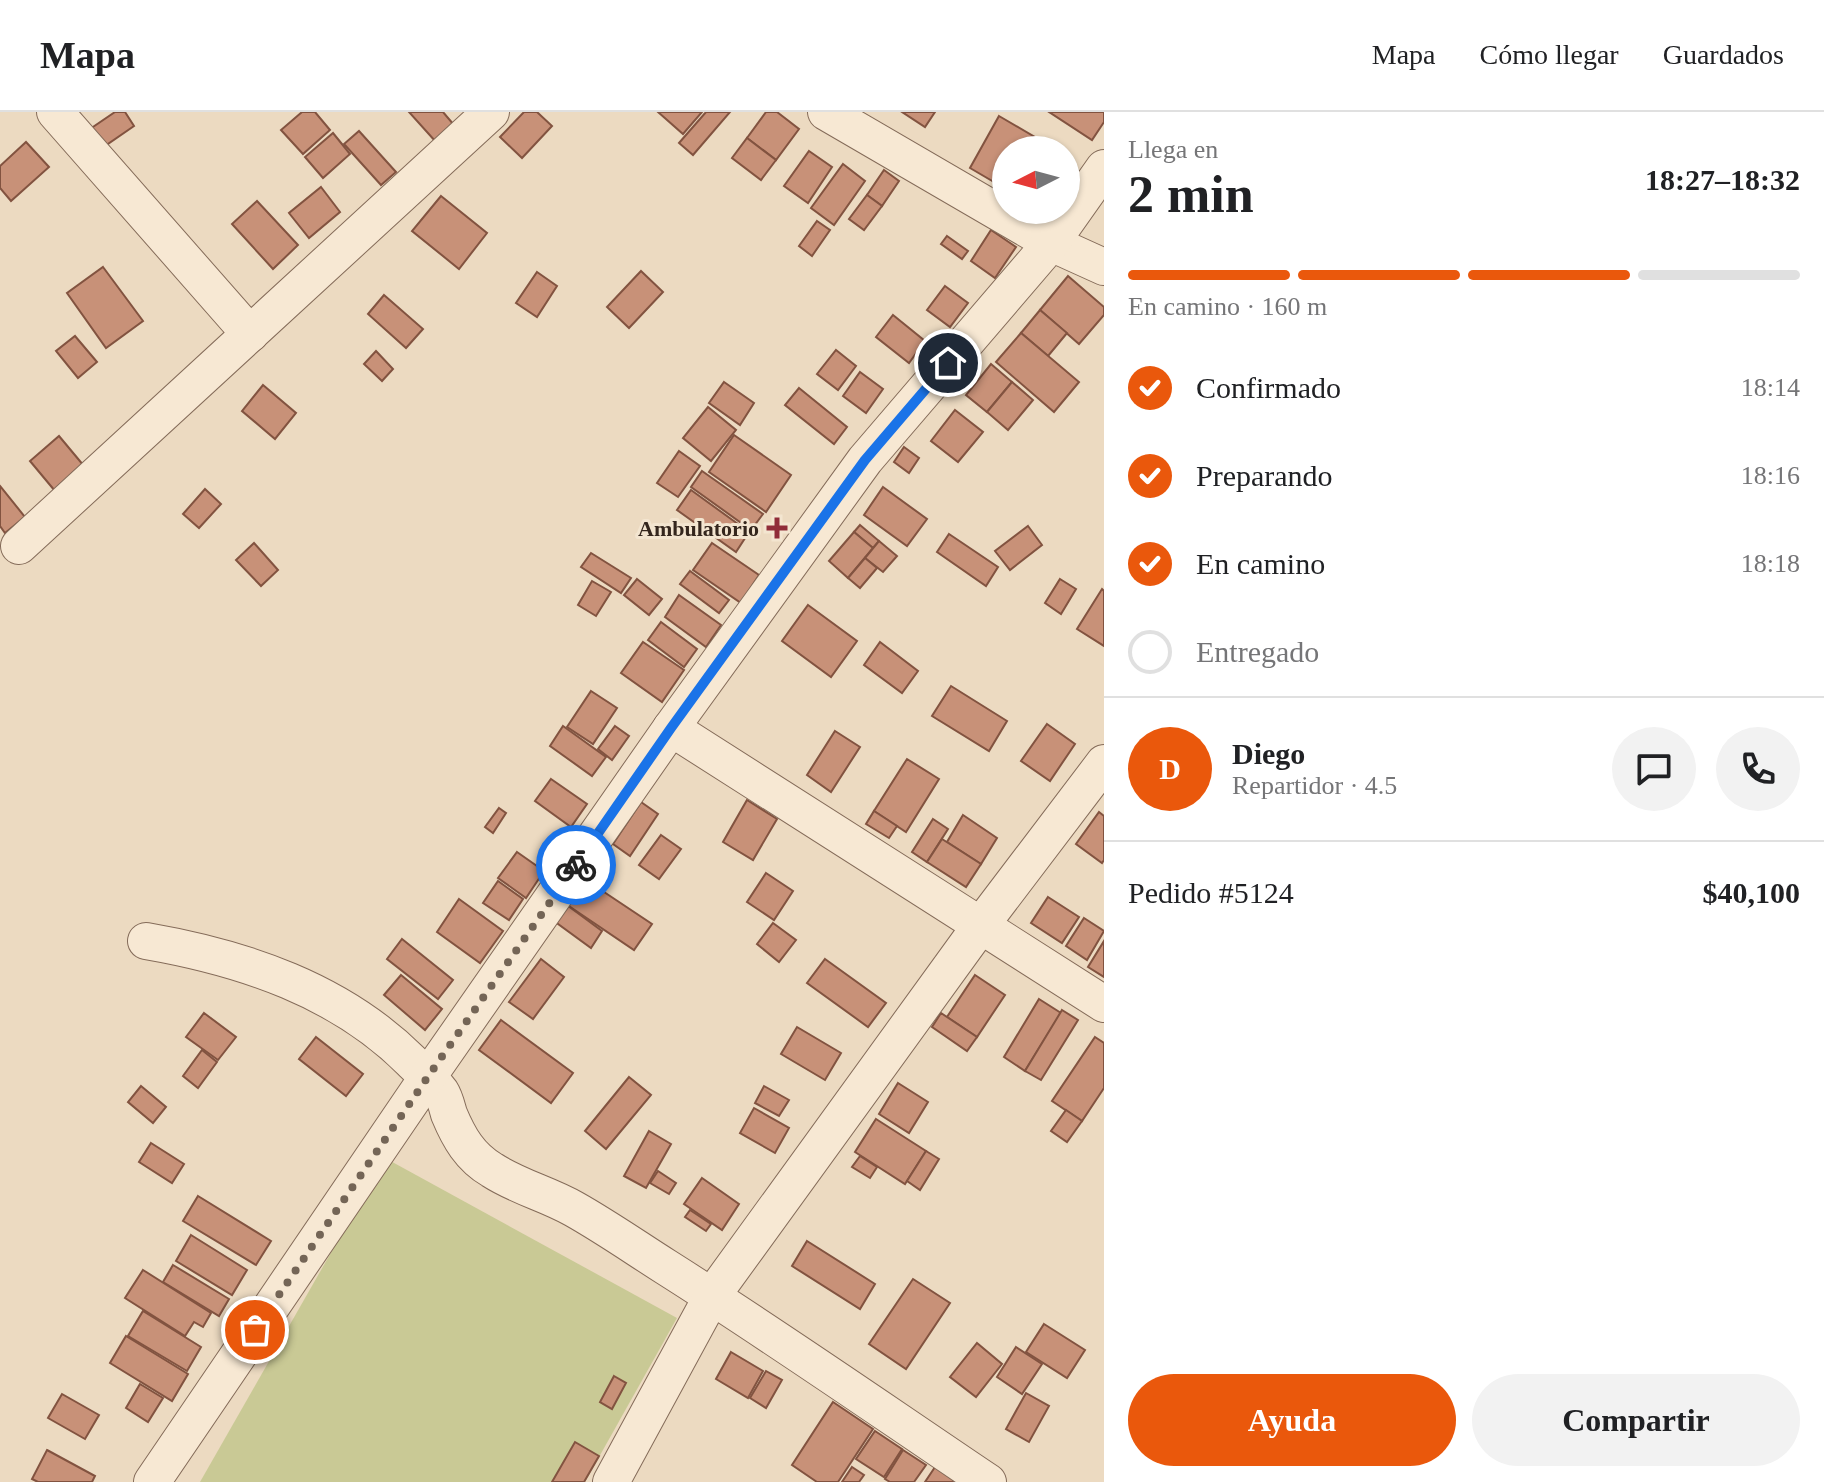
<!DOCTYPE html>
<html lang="es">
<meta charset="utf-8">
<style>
body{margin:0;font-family:Georgia,serif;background:#f2f2f2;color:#202124;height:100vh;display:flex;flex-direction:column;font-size:30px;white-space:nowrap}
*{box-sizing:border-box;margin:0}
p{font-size:26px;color:#757577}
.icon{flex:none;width:44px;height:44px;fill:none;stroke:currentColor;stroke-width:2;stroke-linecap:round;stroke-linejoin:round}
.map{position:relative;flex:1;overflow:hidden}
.details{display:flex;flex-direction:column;background:#fff;width:720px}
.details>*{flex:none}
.needle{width:52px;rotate:264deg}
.buttons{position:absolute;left:992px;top:24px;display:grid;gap:16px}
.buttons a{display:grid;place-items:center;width:88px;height:88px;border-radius:50%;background:#fff;box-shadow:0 2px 6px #0004;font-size:40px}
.pin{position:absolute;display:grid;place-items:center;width:68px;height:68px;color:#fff;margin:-34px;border:4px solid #fff;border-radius:50%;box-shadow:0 2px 8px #0007}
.courier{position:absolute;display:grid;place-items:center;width:80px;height:80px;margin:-40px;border:6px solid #1a73e8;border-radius:50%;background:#fff;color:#222;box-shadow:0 2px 10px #0007}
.headline em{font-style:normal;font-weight:800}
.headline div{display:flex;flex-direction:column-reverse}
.headline{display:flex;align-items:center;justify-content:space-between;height:136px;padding:0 24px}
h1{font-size:52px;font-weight:800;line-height:60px}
.bar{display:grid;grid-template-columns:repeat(4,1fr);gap:12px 8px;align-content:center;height:96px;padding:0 24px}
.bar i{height:10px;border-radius:6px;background:#e0e0e0}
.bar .current{background:#ea580c}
.bar p{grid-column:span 4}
.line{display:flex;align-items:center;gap:20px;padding:0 24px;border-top:2px solid #e0e0e0}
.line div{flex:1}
.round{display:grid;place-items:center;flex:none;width:84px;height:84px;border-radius:42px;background:#f2f2f2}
ol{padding:0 24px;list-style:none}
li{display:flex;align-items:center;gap:24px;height:88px}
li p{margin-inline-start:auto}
li .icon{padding:8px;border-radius:50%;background:#ea580c;color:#fff;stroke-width:4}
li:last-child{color:#757577}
li i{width:44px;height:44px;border:4px solid #e0e0e0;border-radius:50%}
.cta{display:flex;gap:16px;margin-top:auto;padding:16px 24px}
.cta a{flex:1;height:92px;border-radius:48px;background:#ea580c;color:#fff;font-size:32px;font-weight:800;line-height:92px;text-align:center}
.cta a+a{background:#f2f2f2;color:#202124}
header{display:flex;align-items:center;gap:48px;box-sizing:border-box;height:112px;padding:0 40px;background:#fff;border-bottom:2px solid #e0e0e0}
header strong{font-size:38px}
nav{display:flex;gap:44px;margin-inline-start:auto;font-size:28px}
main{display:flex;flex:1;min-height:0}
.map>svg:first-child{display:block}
.green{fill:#c9c995}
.building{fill:#c89178;stroke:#825340;stroke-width:2}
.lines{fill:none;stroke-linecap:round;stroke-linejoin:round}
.minor-casing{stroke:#846b59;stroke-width:38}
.minor{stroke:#f7e8d3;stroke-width:36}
.done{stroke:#746556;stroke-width:8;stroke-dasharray:0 14.4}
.route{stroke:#1a73e8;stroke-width:10}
.poi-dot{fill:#902c38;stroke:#f3e5d0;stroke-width:3}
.labels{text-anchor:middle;stroke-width:6;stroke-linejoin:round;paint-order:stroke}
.poi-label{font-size:22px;font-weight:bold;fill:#34261d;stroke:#f3e5d0;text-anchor:end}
</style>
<header>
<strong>Mapa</strong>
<nav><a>Mapa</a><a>Cómo llegar</a><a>Guardados</a></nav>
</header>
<main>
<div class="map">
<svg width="1104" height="1370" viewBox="0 0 1104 1370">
<rect width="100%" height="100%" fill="#ecdac1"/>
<polygon class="green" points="385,1046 677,1206 585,1370 200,1370"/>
<g class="building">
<polygon points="115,0 125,0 134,14 102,36 90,17"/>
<polygon points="302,0 315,0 330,18 303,42 281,18"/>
<polygon points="409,0 443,0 454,13 436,30"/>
<polygon points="524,0 537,0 552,14 522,46 500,25"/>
<polygon points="658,0 702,0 683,22"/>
<polygon points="706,0 730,0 693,43 679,31"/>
<polygon points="766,0 777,0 799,17 776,48 747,26"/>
<polygon points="902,0 935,0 925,15"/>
<polygon points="1049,0 1104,0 1104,10 1092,28"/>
<polygon points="999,4 1057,38 1006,38 1006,77 970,56"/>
<polygon points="359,19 396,60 381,73 344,32"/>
<polygon points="333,21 350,42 323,66 305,45"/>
<polygon points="747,26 776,48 761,68 732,46"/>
<polygon points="26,30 49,55 11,89 0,76 0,54"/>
<polygon points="809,39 832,55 808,91 784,74"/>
<polygon points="843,52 865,69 834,113 811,96"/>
<polygon points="884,58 899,69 882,94 867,83"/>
<polygon points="321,75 340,100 309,126 289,101"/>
<polygon points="867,83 882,94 864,118 849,107"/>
<polygon points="441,84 487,121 459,157 412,119"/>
<polygon points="257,89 298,133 273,157 232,112"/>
<polygon points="817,109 830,118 812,144 799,134"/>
<polygon points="991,118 1016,135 995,166 971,149"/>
<polygon points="947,124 968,139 962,147 941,132"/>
<polygon points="103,155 143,209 106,236 67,181"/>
<polygon points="641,159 663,180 629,216 607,195"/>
<polygon points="537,160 557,174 537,205 516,191"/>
<polygon points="1068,164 1104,195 1104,203 1079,232 1040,198"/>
<polygon points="945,174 968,191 950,215 927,198"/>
<polygon points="384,183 423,217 406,236 368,202"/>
<polygon points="1040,198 1067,221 1048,244 1021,221"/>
<polygon points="893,203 925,229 909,251 876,225"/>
<polygon points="1021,221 1079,270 1054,300 996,250"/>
<polygon points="75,224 97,250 78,266 56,239"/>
<polygon points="836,238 856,254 838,278 817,262"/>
<polygon points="376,239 393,257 382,269 364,252"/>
<polygon points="991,252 1012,270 987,300 966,283"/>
<polygon points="860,260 883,277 866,301 843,284"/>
<polygon points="724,270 754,291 740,313 709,291"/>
<polygon points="1012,270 1033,288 1008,318 987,300"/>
<polygon points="263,273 296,301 275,327 242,299"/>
<polygon points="799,276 847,315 834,332 785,293"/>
<polygon points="708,295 736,318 711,349 683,326"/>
<polygon points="955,298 983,320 958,350 931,329"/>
<polygon points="734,323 791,363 766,400 709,360"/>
<polygon points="59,324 84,354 55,379 30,349"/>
<polygon points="904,335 919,346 909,361 894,350"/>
<polygon points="679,339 700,354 678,385 657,371"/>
<polygon points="702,359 763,402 751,418 691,375"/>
<polygon points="0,374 25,405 5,421 0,414"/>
<polygon points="883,375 927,407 907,434 864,403"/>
<polygon points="205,377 221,392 199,416 183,402"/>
<polygon points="691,378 749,420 736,440 677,398"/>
<polygon points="860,413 879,429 873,436 854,420"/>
<polygon points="1028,414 1042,433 1010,458 995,439"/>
<polygon points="854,420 873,436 848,466 829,449"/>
<polygon points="949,422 998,455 986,474 937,440"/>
<polygon points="879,429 897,444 883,460 865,446"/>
<polygon points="254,431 278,458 261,474 236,448"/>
<polygon points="712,431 759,463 741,491 693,458"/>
<polygon points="591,441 631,466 621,481 581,455"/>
<polygon points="865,446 877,456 860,476 848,466"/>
<polygon points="690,459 729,488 719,501 680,472"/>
<polygon points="637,467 662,487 649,503 624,483"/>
<polygon points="1060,467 1076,477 1061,502 1045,491"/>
<polygon points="592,469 611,480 596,504 578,493"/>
<polygon points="1102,477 1104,479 1104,534 1077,517"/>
<polygon points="679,483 721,513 706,535 665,505"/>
<polygon points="808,493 857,529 831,565 782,529"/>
<polygon points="661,510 697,537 684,555 648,528"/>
<polygon points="643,530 684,558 662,590 621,561"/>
<polygon points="880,530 918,559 902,581 864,553"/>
<polygon points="951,574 1007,609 989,639 932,604"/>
<polygon points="591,579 617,596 593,632 567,615"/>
<polygon points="1047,612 1075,632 1050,669 1021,649"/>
<polygon points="563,614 606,645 592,664 550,634"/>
<polygon points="615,614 629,624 612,648 598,637"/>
<polygon points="835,619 860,635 831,680 807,663"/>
<polygon points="907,647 939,667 906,720 874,699"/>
<polygon points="551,667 587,692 571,715 535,689"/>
<polygon points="747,688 777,707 753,748 723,730"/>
<polygon points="641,690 658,702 630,744 613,732"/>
<polygon points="499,696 506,701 493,721 485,715"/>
<polygon points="874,699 897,714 889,726 866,712"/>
<polygon points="1099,700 1104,704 1104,748 1102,751 1076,732"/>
<polygon points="963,703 997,726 981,752 947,730"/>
<polygon points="933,707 948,717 927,750 912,740"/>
<polygon points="661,723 681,737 659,767 639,753"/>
<polygon points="942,727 981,752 966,775 927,750"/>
<polygon points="517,740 544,759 526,786 498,766"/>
<polygon points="766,761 793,779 774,808 747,790"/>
<polygon points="577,762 652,812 634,838 560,788"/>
<polygon points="498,769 523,787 509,808 483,791"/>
<polygon points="556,785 602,819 591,836 554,809"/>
<polygon points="1048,785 1079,805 1062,831 1031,811"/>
<polygon points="459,787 503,819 480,851 437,820"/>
<polygon points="1084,806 1104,819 1087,848 1066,834"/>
<polygon points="773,811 796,828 779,850 757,832"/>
<polygon points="402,827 453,868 438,887 387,847"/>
<polygon points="1104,829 1104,865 1088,855"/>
<polygon points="541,847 564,865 533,907 509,890"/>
<polygon points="825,847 886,891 868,915 807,871"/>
<polygon points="401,863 442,897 425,918 384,883"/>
<polygon points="975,863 1005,883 977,925 947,905"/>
<polygon points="1039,887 1061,901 1025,959 1004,945"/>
<polygon points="1062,898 1078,908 1041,968 1025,959"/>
<polygon points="204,901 236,925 218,948 186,925"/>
<polygon points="941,901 977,925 967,939 932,915"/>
<polygon points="501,908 573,961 551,991 479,938"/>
<polygon points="797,915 841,941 825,968 781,942"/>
<polygon points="316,925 363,962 346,984 299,947"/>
<polygon points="1095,925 1104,931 1104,976 1082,1009 1052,989"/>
<polygon points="202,938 217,950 198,976 183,964"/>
<polygon points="629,965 651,983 606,1037 585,1019"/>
<polygon points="898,971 928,990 909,1021 879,1002"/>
<polygon points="141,974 166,995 153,1011 128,990"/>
<polygon points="764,974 789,988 779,1004 755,991"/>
<polygon points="754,996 789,1016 775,1041 740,1021"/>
<polygon points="1066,998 1082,1009 1067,1030 1051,1019"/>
<polygon points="876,1007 926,1039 905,1072 855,1040"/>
<polygon points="649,1019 671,1032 646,1076 624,1064"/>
<polygon points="151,1031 184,1052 172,1071 139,1050"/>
<polygon points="926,1039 939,1047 920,1078 907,1069"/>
<polygon points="860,1044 877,1055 870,1066 852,1055"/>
<polygon points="658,1059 676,1071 669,1082 650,1071"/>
<polygon points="702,1066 739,1092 722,1118 684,1092"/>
<polygon points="198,1084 271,1129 256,1153 183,1109"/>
<polygon points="690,1098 711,1112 706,1119 685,1105"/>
<polygon points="191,1123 247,1158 232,1183 176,1149"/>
<polygon points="807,1129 875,1172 860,1197 792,1154"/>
<polygon points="173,1153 229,1187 219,1204 163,1170"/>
<polygon points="143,1158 211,1201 203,1215 194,1210 185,1224 125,1186"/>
<polygon points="913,1167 950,1191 906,1257 869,1232"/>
<polygon points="143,1199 201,1235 187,1259 128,1224"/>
<polygon points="1044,1212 1085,1238 1067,1266 1026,1240"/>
<polygon points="126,1224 188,1262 172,1289 110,1251"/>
<polygon points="977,1231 1002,1252 976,1285 950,1265"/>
<polygon points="1016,1235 1042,1252 1022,1282 997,1265"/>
<polygon points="731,1240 763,1259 748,1286 716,1267"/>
<polygon points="766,1259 782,1268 766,1296 750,1286"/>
<polygon points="614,1264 626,1271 612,1297 600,1290"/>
<polygon points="140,1272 163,1286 148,1310 126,1296"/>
<polygon points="1026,1281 1049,1294 1029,1330 1006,1317"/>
<polygon points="62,1282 99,1303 85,1327 48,1306"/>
<polygon points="833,1290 873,1317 838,1370 817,1370 792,1353"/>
<polygon points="875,1319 902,1337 884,1365 856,1347"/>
<polygon points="575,1330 599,1344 584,1370 552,1370"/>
<polygon points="47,1338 95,1364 92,1370 38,1370 32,1367"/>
<polygon points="903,1338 926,1353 914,1370 890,1370 885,1367"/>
<polygon points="852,1355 864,1363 859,1370 842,1370"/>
<polygon points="935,1355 959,1370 925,1370"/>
</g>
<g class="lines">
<defs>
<g id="minor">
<polyline points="55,0 250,222"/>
<polyline points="826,0 1051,131 1104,155"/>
<polyline points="19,434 491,0"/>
<polyline points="671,616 1104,892"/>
<path d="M 146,829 C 244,846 340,878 411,949 C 421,959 433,969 441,980 C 445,986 447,995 449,1002 C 459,1026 470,1045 492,1058 C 518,1075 548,1082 574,1097 C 606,1115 636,1136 666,1155 C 775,1224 881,1298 988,1370"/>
<polyline points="152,1370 427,966 671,616 865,348 1051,131 1104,56"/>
<polyline points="611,1370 712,1184 981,813 1104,651"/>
</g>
</defs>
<use href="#minor" class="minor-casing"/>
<use href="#minor" class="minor"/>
</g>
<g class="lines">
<polyline class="done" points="255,1218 427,966 576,753"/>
<polyline class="route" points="576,753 671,616 865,348 948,251"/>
</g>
<path class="poi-dot" d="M773 404h8v8h8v8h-8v8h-8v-8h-8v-8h8z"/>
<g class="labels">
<g class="poi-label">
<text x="759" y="424">Ambulatorio</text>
</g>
</g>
</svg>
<div class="buttons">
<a><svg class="needle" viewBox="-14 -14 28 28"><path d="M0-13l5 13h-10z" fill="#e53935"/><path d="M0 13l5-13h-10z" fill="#757577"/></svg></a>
</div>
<div class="pin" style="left:255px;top:1218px;background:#ea580c"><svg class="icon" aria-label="bag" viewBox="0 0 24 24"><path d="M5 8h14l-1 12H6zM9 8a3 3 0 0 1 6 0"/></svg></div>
<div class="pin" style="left:948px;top:251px;background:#1f2937"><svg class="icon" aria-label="home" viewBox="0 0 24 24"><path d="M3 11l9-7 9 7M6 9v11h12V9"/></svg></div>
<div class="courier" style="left:576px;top:753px"><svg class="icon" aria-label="bike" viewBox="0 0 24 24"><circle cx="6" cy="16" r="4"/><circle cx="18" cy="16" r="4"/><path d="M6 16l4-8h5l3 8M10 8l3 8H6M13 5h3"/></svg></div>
</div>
<section class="details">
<div class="headline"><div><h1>2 min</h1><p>Llega en</p></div><em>18:27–18:32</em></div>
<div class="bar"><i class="current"></i><i class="current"></i><i class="current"></i><i></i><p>En camino · 160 m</p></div>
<ol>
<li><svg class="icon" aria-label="check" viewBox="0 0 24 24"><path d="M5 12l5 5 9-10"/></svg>Confirmado<p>18:14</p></li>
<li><svg class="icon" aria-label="check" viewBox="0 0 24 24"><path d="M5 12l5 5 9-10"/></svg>Preparando<p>18:16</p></li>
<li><svg class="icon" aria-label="check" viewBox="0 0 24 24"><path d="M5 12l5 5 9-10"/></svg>En camino<p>18:18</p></li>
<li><i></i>Entregado</li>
</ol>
<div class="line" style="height:144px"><b class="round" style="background:#ea580c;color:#fff">D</b><div><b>Diego</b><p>Repartidor · 4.5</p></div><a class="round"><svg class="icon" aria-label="chat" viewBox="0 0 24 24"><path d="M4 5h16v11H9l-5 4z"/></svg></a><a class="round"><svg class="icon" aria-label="phone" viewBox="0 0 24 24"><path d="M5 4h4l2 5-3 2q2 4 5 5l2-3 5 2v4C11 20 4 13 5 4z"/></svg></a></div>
<div class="line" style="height:104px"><div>Pedido #5124</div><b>$40,100</b></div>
<div class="cta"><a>Ayuda</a><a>Compartir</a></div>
</section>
</main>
